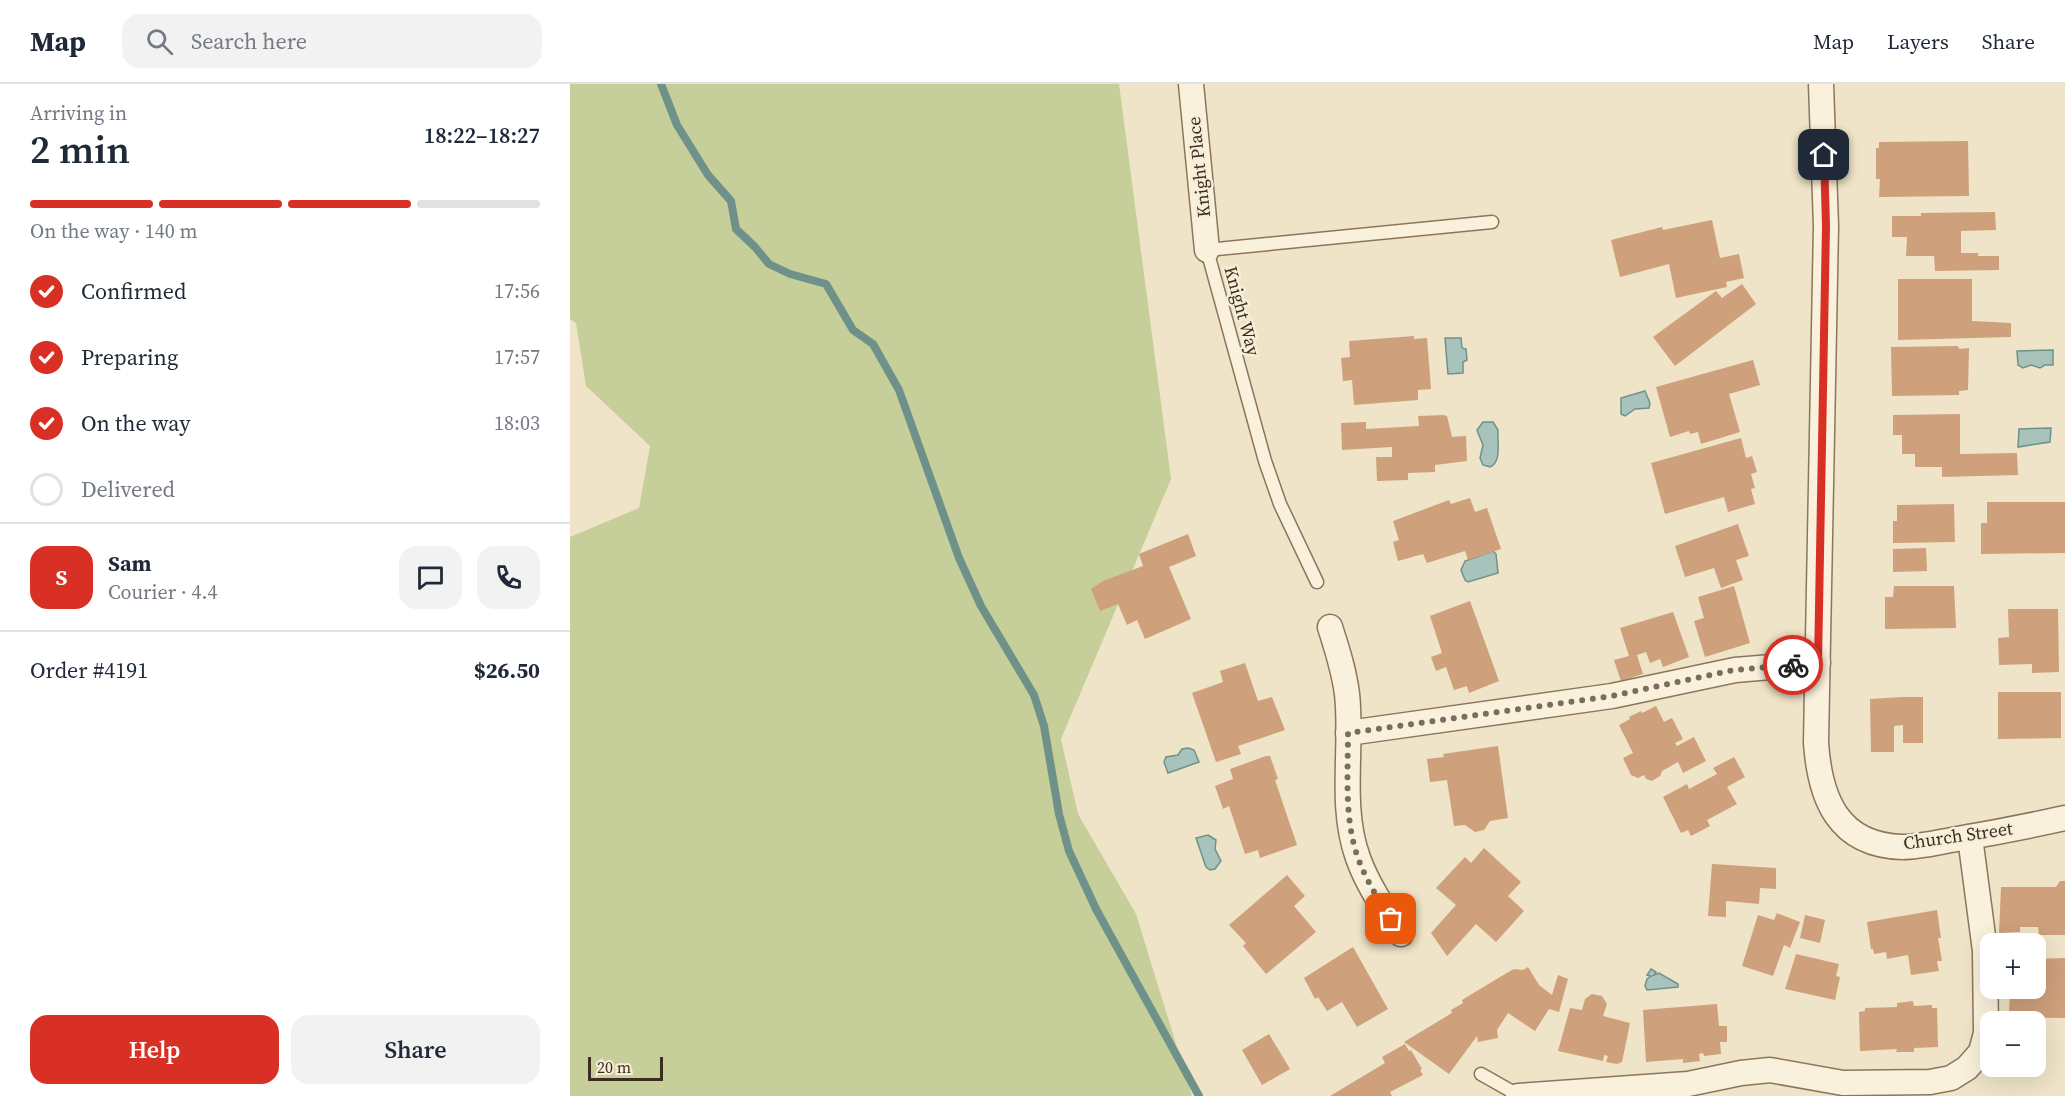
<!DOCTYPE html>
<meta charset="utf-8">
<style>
body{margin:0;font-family:"Source Serif 4",serif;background:#f2f2f3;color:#1f2937;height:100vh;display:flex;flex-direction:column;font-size:22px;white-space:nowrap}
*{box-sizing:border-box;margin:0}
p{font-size:20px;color:#747a83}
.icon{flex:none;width:33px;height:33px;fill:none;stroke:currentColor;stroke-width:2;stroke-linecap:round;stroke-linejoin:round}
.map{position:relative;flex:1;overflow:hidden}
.drawer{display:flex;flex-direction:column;background:#fff;width:570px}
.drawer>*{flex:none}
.fabs{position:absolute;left:1410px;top:849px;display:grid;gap:12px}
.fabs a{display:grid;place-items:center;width:66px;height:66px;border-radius:12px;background:#fff;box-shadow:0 6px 24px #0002;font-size:30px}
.scale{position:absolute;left:18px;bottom:15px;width:75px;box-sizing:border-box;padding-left:6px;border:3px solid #3b2e20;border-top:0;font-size:16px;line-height:21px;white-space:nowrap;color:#3b2e20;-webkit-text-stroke:4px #f6eed7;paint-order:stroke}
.pin{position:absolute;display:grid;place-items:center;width:51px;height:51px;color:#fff;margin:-26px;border-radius:12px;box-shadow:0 3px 9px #0006}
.courier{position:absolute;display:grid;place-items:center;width:60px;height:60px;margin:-30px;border:4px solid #d93025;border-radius:50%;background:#fff;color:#222;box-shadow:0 2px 8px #0007}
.headline em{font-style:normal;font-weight:600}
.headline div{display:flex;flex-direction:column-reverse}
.headline{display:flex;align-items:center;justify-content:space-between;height:102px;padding:0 30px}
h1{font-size:39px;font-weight:600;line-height:45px}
.bar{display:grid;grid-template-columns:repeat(4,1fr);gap:9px 6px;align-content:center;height:72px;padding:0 30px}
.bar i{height:8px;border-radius:4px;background:#e0e1e3}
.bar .current{background:#d93025}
.bar p{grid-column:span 4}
.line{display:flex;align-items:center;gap:15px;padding:0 30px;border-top:2px solid #e0e1e3}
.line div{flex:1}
.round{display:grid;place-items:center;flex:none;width:63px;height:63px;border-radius:18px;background:#f2f2f3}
ol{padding:0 30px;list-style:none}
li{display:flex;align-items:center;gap:18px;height:66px}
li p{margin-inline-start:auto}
li .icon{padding:6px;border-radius:50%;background:#d93025;color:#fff;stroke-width:4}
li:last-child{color:#747a83}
li i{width:33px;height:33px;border:3px solid #e0e1e3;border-radius:50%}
.action{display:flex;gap:12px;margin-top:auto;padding:12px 30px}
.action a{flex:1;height:69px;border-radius:18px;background:#d93025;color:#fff;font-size:24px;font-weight:600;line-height:69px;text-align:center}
.action a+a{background:#f2f2f3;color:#1f2937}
header{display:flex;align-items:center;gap:36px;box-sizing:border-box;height:84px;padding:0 30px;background:#fff;border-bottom:2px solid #e0e1e3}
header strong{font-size:28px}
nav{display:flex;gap:33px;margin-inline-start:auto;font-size:21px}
.search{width:420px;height:54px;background:#f2f2f3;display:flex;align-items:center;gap:15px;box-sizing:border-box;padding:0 21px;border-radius:18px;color:#747a83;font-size:22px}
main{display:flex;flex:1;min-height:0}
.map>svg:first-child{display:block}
.green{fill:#c6ce9a}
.water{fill:#a8c3bc;stroke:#6e928a;stroke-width:1.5}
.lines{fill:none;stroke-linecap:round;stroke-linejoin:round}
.stream{stroke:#6e928a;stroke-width:8}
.building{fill:#cea07c}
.lane-casing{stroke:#8b765c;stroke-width:15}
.street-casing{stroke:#8b765c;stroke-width:27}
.lane{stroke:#f9f1db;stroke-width:12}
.street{stroke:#f9f1db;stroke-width:24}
.done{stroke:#7a6e5a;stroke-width:6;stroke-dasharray:0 10.8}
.route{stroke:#d93025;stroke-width:8}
.labels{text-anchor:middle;stroke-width:5;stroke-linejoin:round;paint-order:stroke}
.street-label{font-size:18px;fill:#3b2e20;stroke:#f6eed7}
</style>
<header>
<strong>Map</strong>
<div class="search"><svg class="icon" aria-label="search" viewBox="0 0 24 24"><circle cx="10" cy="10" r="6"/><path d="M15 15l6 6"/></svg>Search here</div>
<nav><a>Map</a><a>Layers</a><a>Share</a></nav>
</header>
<main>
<section class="drawer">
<div class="headline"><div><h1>2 min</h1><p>Arriving in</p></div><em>18:22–18:27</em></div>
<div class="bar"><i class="current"></i><i class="current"></i><i class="current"></i><i></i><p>On the way · 140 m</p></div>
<ol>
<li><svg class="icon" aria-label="check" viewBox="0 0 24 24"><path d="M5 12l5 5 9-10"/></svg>Confirmed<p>17:56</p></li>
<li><svg class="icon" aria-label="check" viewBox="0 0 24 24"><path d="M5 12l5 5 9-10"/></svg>Preparing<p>17:57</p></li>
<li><svg class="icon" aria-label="check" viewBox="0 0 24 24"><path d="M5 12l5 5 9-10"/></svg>On the way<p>18:03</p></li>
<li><i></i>Delivered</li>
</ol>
<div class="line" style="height:108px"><b class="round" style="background:#d93025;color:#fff">S</b><div><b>Sam</b><p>Courier · 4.4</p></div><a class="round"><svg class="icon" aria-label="chat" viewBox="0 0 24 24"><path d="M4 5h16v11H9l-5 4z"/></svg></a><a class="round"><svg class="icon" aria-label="phone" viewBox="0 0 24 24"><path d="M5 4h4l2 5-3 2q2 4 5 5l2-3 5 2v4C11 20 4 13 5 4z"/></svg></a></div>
<div class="line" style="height:78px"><div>Order #4191</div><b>$26.50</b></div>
<div class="action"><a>Help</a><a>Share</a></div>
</section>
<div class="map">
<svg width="1495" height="1012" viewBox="0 0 1495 1012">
<rect width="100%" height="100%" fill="#efe4c7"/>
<polygon class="green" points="0,0 549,0 601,395 491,655 508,730 566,830 622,1012 0,1012 0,453 69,424 80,362 16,302 6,239 0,235"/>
<g class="water">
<polygon points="875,254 891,254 892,264 896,265 897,276 893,278 893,289 878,290"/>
<polygon points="1483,266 1483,281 1475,281 1470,284 1461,281 1453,284 1448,281 1447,267"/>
<polygon points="1075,307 1080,319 1079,324 1065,325 1055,332 1051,330 1051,314"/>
<path d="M 913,338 L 923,338 L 928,346 C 927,358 932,378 920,383 L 913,381 L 910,374 L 913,361 L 907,346 Z"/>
<polygon points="1481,344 1480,358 1448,363 1449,345"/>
<polygon points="923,467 926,470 928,489 898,498 895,496 891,486 895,477"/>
<polygon points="618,664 624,666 629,678 598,689 594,678 596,673 608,671 612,665"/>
<polygon points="638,751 646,756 645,765 651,777 645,785 640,786 636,783 626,754"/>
<polygon points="1081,885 1086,888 1084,891 1089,889 1108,900 1108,903 1077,906 1075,902 1077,895 1081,892 1077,891"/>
</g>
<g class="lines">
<polyline class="stream" points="91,0 107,41 138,91 161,117 166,145 185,163 199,180 220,190 256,200 283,246 303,260 329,306 389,474 411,522 464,611 474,642 489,730 499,767 526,825 629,1012"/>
</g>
<g class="building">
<polygon points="1398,57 1399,112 1309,113 1310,95 1306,95 1306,64 1309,64 1309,58"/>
<polygon points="1425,128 1426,146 1391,147 1391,169 1408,169 1408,172 1429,172 1429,186 1365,187 1364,172 1336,172 1337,153 1322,153 1322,132 1351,132 1351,129"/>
<polygon points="1142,136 1150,174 1169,170 1174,194 1156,198 1157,203 1106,214 1099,180 1050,193 1041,156 1092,143 1093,146"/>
<polygon points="1328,195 1402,195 1402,237 1441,239 1441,253 1328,256"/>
<polygon points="1172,200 1186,220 1105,282 1083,253 1146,207 1152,214"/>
<polygon points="844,252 844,255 857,254 861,305 848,306 848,316 784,321 782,296 773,297 771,274 780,273 779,257"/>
<polygon points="1388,262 1389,265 1399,264 1398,306 1389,307 1389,311 1322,312 1321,263"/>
<polygon points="1183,276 1190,301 1159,310 1170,348 1131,360 1128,348 1120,350 1119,347 1100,353 1086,303"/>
<polygon points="1390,330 1390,370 1447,369 1448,391 1372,393 1372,383 1345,383 1345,370 1332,370 1332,351 1323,351 1323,331"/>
<polygon points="873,331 877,332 882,353 896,352 897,377 865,381 865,388 838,389 838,396 807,397 806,373 822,373 822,363 772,366 771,339 796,338 796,345 849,342 848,332"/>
<polygon points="1171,354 1176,374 1182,372 1187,388 1181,390 1185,404 1181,405 1185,420 1158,428 1154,413 1095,430 1081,379"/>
<polygon points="900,414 905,428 917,424 931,465 898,476 895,467 857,479 853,470 828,477 823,458 829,456 823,437 879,416 881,420"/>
<polygon points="1417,418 1495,418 1495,469 1411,470 1411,439 1417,439"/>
<polygon points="1384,420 1385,458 1323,459 1323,437 1327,437 1327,421"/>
<polygon points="1168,440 1179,472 1166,476 1173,496 1151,504 1144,484 1115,493 1105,462"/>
<polygon points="618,450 626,472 599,483 621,535 575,555 567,536 557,541 548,520 530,527 521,505 533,497 573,482 569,470"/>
<polygon points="1356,464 1357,487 1323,488 1323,465"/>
<polygon points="1164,502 1180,559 1135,573 1124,537 1134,534 1128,513"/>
<polygon points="1324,502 1384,502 1386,544 1315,545 1315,513 1323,513"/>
<polygon points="900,517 929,597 899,609 897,602 884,606 876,583 866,587 861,573 872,569 860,532"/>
<polygon points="1438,525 1488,525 1489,588 1462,589 1462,580 1429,581 1428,554 1439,553"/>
<polygon points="1103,528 1119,573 1093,583 1090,575 1080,579 1076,568 1067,571 1073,590 1051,597 1044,576 1059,572 1050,544"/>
<polygon points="675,579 688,617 702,613 715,646 668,662 671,670 646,678 622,609 653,598 650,587"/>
<polygon points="1428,608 1491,608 1491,654 1428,655"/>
<polygon points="1333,613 1353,613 1353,659 1333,659 1333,641 1324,642 1324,668 1301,668 1300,615"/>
<polygon points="1086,622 1094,638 1102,634 1113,655 1105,659 1107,662 1124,653 1136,677 1113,689 1108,678 1092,687 1090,692 1082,697 1076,695 1074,691 1068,694 1061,691 1053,674 1063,669 1049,641 1060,635 1059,633 1071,627 1072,629"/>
<polygon points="928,662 938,734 920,737 914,746 905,748 895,741 884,742 877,696 860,698 857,675 874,673 873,670"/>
<polygon points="696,672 700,672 708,695 705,696 727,761 690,774 688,766 675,770 659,722 653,725 645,702 663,695 660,685"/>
<polygon points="1164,673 1175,693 1157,703 1167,720 1137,736 1140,742 1121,752 1118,746 1111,749 1093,713 1117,700 1119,705 1147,690 1143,684"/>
<polygon points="914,764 951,798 938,812 954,827 926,858 906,840 877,872 861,849 886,821 866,804 895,773 901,779"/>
<polygon points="1142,780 1206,784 1206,805 1190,804 1189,820 1156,817 1156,833 1138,832"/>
<polygon points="717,791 735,812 724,822 746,848 696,890 673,862 676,859 659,841"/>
<polygon points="1490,797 1495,797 1495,851 1469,851 1468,843 1450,843 1450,848 1429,849 1431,803 1486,803"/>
<polygon points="1367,826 1371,854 1368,854 1372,877 1367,877 1369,887 1341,891 1338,871 1317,875 1316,868 1304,870 1303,865 1301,865 1297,838"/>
<polygon points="1207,829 1230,838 1220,864 1214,861 1203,892 1172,882 1188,831 1204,836"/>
<polygon points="1235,831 1255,836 1250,859 1230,854"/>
<polygon points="783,863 818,925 787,943 772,918 757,927 748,913 745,915 734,894"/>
<polygon points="1226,870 1269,880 1266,892 1270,893 1265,916 1215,905"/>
<polygon points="1495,874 1495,934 1439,933 1440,904 1466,904 1466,875"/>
<polygon points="958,883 969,901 982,911 988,891 998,895 989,928 979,925 965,947 938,929 927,946 928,954 908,958 907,952 879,990 834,958 882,929 881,926 893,919 892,916 930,893 944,885 953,886"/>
<polygon points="1022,910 1032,912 1037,920 1033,932 1060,939 1052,978 1047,980 1036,978 1038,972 1034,971 1033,977 988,967 1000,924 1012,926 1015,915"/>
<polygon points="1343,917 1344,922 1362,921 1362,924 1367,924 1368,963 1344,964 1344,968 1326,968 1327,965 1290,967 1289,928 1295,927 1295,924 1327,923 1327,919"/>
<polygon points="1147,920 1149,942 1157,942 1157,958 1150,958 1151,970 1134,972 1133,969 1129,970 1130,977 1113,979 1113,975 1076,978 1073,926"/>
<polygon points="699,950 720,985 692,1001 672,966"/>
<polygon points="835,960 839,967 841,966 852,985 850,986 853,991 820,1008 822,1012 760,1012 815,979 812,973"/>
</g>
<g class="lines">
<defs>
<g id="lane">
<polyline points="747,498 710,420 695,377 637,166 922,138"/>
<polyline points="911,990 948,1011"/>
</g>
<g id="street">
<polyline points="621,0 637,166"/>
<path d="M 1251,0 L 1256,142 L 1246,659 C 1250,715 1268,761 1332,763 C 1350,763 1369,758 1387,755 C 1423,749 1459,742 1495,734"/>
<path d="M 760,543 C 767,565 774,586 777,610 C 783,663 769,722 788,774 C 798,802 815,826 831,850"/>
<polyline points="778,649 1042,612 1165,586 1248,579"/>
<polyline points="948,1012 1118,1000 1171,989 1200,986 1273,999 1360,998 1381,994 1397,984 1411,968 1416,949 1415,867 1400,753"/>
</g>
</defs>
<use href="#lane" class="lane-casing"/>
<use href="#street" class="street-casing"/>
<use href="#lane" class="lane"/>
<use href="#street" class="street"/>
</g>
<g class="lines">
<path class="done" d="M 821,835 C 808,815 796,796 788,774 C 774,735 778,690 778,649 L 1042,612 L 1164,586 L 1223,581"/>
<polyline class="route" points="1223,581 1248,579 1256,142 1254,71"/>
</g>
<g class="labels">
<g class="street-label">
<text transform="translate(629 83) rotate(-96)" y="6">Knight Place</text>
<text transform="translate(672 227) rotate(75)" y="6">Knight Way</text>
<text transform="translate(1388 752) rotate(-8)" y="6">Church Street</text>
</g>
</g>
</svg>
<div class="fabs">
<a>+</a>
<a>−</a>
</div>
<div class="scale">20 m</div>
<div class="pin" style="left:821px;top:835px;background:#ea580c"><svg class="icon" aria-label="bag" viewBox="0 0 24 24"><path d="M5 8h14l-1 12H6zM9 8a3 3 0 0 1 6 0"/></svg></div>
<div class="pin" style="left:1254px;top:71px;background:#1f2937"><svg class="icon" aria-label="home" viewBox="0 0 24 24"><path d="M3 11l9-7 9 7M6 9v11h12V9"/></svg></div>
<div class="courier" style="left:1223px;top:581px"><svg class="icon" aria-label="bike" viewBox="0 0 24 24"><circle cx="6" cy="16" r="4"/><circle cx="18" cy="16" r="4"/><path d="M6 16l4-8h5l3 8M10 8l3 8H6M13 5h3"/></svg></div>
</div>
</main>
